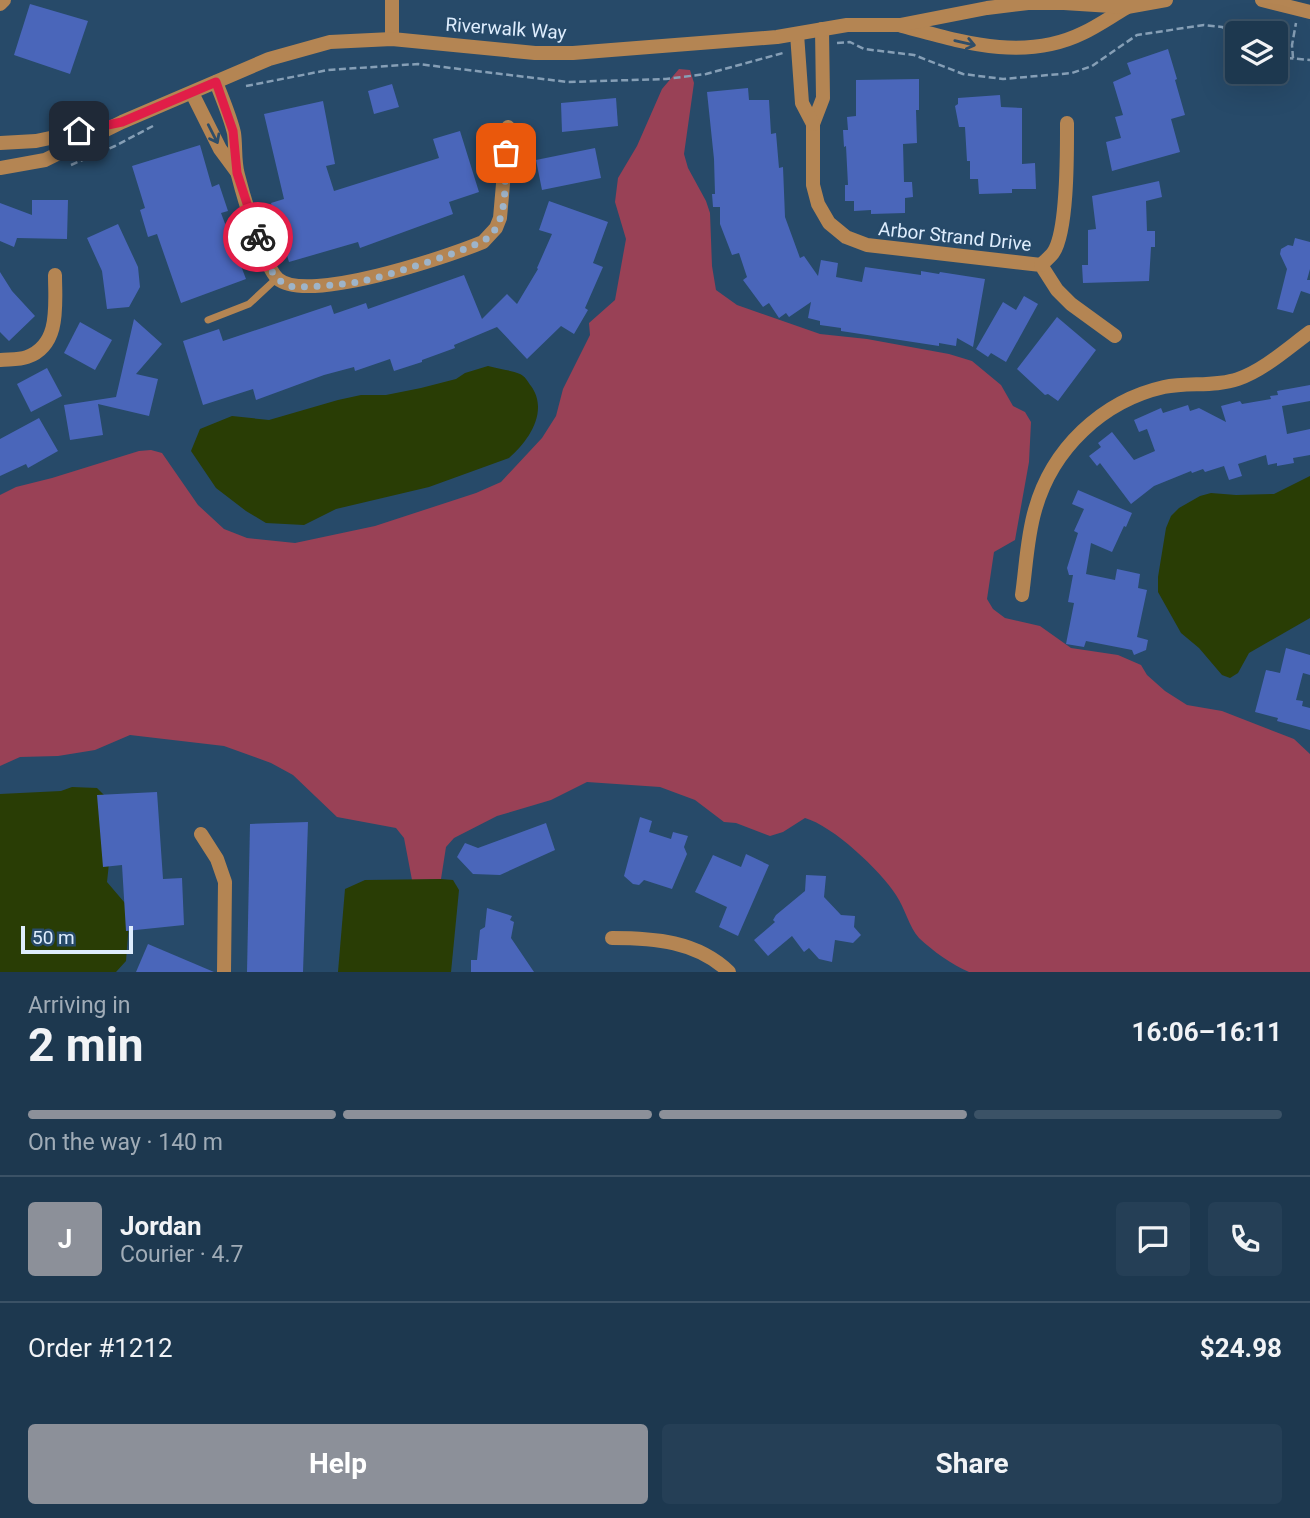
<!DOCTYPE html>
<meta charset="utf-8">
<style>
body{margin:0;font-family:Roboto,sans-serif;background:#253f56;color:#f1f3f6;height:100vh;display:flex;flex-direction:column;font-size:26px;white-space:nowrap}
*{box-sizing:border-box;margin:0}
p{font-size:23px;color:#a0acb7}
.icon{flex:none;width:38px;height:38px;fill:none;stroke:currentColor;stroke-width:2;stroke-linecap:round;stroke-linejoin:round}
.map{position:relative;height:972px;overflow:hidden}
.side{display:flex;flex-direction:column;background:#1d384f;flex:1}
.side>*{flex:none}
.tools{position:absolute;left:1225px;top:21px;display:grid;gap:14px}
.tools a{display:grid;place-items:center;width:63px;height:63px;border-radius:7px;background:#1d384f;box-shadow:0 7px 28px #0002,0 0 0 2px #3b5266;font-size:35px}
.scale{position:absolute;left:21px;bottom:18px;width:112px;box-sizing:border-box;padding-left:7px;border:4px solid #deedfd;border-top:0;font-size:19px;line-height:24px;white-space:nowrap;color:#deedfd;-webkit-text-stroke:5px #274a69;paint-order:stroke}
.pin{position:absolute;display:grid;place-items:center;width:60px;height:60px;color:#fff;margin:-30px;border-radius:14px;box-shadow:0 4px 10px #0006}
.courier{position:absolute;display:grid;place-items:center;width:70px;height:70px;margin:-35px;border:5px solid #e11d48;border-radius:50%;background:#fff;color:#222;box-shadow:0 2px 9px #0007}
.summary em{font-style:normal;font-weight:700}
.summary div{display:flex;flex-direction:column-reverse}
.summary{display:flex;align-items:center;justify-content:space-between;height:119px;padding:0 28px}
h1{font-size:46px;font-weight:700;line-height:52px}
.bar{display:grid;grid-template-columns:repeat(4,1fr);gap:10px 7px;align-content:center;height:84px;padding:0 28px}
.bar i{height:9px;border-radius:5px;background:#3b5266}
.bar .selected{background:#8c9099}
.bar p{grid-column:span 4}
.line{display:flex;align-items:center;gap:18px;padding:0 28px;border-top:2px solid #3b5266}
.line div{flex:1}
.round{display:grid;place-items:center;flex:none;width:74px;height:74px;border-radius:7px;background:#253f56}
.button{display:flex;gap:14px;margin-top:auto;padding:14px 28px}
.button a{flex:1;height:80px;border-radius:7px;background:#8c9099;color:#fff;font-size:28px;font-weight:700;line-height:80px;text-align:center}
.button a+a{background:#253f56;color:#f1f3f6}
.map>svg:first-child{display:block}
.green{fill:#994156}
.water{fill:#293d05}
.building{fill:#4a66ba}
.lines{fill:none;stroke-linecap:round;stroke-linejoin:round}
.path{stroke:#869fb6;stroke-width:2.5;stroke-dasharray:7 3.5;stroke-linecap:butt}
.lane{stroke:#b48553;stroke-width:7}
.street{stroke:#b48553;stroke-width:14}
.oneway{stroke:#2e4d68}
.done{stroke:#9eb4c9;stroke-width:7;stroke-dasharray:0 12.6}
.route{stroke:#e11d48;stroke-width:9}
.labels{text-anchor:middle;stroke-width:5;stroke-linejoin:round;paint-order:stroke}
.street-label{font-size:19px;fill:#deedfd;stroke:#274a69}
</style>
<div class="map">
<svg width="1310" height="972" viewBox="0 0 1310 972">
<rect width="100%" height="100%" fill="#274a69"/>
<path class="green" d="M 679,69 L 690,70 L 694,83 L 684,154 L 688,168 L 706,201 L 710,213 L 712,266 L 716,290 L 737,305 L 820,334 L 867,339 L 949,354 L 972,361 L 1001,385 L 1013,406 L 1025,412 L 1031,422 L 1029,462 L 1015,540 L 994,552 L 987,599 L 993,609 L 1005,618 L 1040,626 L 1071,648 L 1118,655 L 1141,665 L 1147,675 L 1165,691 L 1187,705 L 1222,711 L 1294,739 L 1310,754 L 1310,972 L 969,972 C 952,965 933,951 919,938 C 909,927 905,908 896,895 C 880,870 833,826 805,818 L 783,832 L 770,836 L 736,823 L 724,822 L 695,800 L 660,787 L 587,782 L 551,800 L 497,816 L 454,838 L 446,847 L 441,879 L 412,880 L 404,838 L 396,828 L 337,817 L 293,775 L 271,763 L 224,746 L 130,735 L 95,750 L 58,756 L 20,757 L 0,766 L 0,495 L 16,487 L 52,478 L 139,451 L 151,450 L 162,453 L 198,505 L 224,529 L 247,538 L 295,543 L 375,526 L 476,493 L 501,482 L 542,438 L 556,416 L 563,389 L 590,335 L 589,323 L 615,300 L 626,239 L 615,202 L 618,178 L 637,146 L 662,89 Z"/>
<g class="water">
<path d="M 488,366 C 498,369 511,370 520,374 C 525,376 528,382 531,386 C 549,411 529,441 509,458 L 429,487 L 336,509 L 304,525 L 266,523 L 246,511 L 216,488 L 191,451 L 200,429 L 232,416 L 269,420 L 338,400 L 361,395 L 386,395 L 421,388 L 456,379 L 465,373 Z"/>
<polygon points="1310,476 1310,618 1249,653 1238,673 1230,678 1222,675 1199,648 1181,633 1158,592 1158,577 1166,528 1171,516 1179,508 1200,496 1211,493 1236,495 1274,494"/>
<polygon points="72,787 97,788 105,796 111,844 107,882 130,909 126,961 116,972 0,972 0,794 61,791"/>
<polygon points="441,879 453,880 459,890 451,972 338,972 345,889 365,880"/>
</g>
<g class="building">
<polygon points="30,4 88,21 70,74 14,55"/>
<polygon points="1168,49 1177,79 1175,80 1185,115 1171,119 1180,152 1112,171 1106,142 1121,138 1115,117 1123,115 1113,82 1131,74 1127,63"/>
<polygon points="919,79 919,110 916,110 917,143 903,144 904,182 912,182 913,197 905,198 905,213 871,214 871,210 854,211 854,201 845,201 845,185 848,185 846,146 844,147 843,130 848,130 847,117 856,116 856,80"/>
<polygon points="392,84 399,107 374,114 368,91"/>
<polygon points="748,88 749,100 769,100 771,134 776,133 779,168 783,167 785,217 800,258 804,256 818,276 821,260 838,263 836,277 862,282 865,267 921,275 921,271 939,274 940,272 985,279 973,347 957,338 956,346 939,343 939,346 841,331 841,328 820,325 820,321 808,318 811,302 789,317 786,313 779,318 769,303 763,307 743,280 747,277 739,253 732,255 720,224 720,207 713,207 712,194 715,194 714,159 707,92"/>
<polygon points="1000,95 1001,107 1022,108 1022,164 1035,163 1036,189 1012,189 1012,193 979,194 978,179 970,179 970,161 967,161 965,127 959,127 955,106 958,104 958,98"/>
<polygon points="616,98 618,126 562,132 561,103"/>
<polygon points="323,101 335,164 326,166 334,191 439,158 433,139 460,131 479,192 449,202 453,214 360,248 358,242 289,262 271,203 284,199 264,114"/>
<polygon points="200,145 212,187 219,184 228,211 221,213 246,279 181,303 157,234 148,237 140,210 145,208 132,166"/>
<polygon points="595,148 601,178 542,190 536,160"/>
<polygon points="1159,181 1162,197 1146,201 1147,231 1155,231 1155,247 1151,247 1149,281 1083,283 1082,265 1088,265 1088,230 1096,229 1092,196"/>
<polygon points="32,200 68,200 67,239 17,238 14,247 0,241 0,203 32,215"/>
<polygon points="549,201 608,222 593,263 603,267 585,308 588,310 574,334 561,326 527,359 497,327 454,345 455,348 422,360 422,362 394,371 390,359 355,371 354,367 324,375 256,400 253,389 203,405 183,341 219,329 223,341 331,305 334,314 366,303 368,309 464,275 482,319 507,294 517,304 538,269 537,268 552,234 539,230"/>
<polygon points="118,224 138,267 140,287 129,307 107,309 102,271 87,238"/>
<polygon points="1295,238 1310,242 1310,269 1307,280 1310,280 1310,294 1301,291 1293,313 1277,309 1287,269 1280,254 1281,249 1288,245 1293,246"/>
<polygon points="0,272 12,291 35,316 9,341 0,332"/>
<polygon points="1024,296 1038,304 1006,362 991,353 988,357 976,349 1003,302 1016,310"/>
<polygon points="1057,317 1096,350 1058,401 1048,394 1045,395 1017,369"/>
<polygon points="134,319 162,344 136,374 158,379 149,416 98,404 103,435 70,440 64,405 116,397"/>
<polygon points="80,322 112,340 95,370 64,353"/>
<polygon points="47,368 62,396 31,412 17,384"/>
<polygon points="1310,385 1310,401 1282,406 1287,434 1310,429 1310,455 1293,458 1294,463 1277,466 1277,463 1268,465 1266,455 1238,464 1242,476 1229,480 1224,466 1205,472 1203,469 1192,473 1191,471 1154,486 1131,504 1100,463 1097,466 1089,456 1101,447 1098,443 1112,432 1134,460 1155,451 1147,429 1139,432 1134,420 1161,408 1163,413 1188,405 1190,411 1199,408 1226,422 1221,406 1240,401 1242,404 1271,399 1270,396 1278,395 1277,391"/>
<polygon points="39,418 58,451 28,468 26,464 0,476 0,439"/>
<polygon points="1078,490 1132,513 1126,527 1124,526 1112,552 1091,543 1086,574 1115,580 1117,569 1140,574 1138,588 1147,590 1137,637 1148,640 1146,650 1134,655 1132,650 1086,641 1084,647 1066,644 1074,603 1068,602 1073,575 1069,575 1067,568 1078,533 1074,531 1084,509 1072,504"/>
<polygon points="1286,648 1310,655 1310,675 1303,673 1296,700 1303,701 1302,706 1310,708 1310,730 1277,721 1278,718 1255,712 1266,670 1280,673"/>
<polygon points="157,792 163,879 182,878 184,925 126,931 122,865 103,867 97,795"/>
<polygon points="640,817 652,821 649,832 671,839 673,832 688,836 684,847 687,854 672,889 644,880 639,885 633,884 624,876"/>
<polygon points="308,822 303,972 247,972 250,824"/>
<polygon points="546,823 555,850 500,875 473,874 457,857 465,843 478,848"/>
<polygon points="746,854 769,865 738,936 719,927 727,907 695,892 713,855 741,867"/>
<polygon points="806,875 826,876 824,897 841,915 855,916 854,927 861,935 853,943 835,940 832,962 819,959 809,948 804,952 792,936 768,956 754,940 775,922 773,920 776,915 805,891"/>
<polygon points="487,908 512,916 510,920 514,922 511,938 534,972 471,972 471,960 477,960 480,930 485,927"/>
<polygon points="148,944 214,972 136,972"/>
</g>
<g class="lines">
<g class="path">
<polyline points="837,43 850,42 864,49 914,55 963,74 1003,79 1072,73 1092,66 1137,35 1204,25 1222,27 1237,34"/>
<polyline points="1276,57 1310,60"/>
<polyline points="1293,58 1292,45 1296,23"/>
<polyline points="246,86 328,70 418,64 568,82 666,79 706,74 783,53"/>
<polyline points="71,165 115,146 153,126"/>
</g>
<polyline class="lane" points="208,320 249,304 277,278"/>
<g class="street">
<polyline points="1262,0 1310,12"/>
<polyline points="0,4 4,0"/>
<path d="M 902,26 C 962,42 1024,62 1083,33 C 1098,26 1112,16 1126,8"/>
<polyline points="822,29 823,98 813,124 813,185 818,204 829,223 846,237 867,245 1041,265 1057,290 1071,304 1115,336"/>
<polyline points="797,34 802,103 813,124"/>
<polyline points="392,39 392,0"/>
<path d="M 216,82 C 222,98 230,116 234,133 C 236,146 234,161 238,175 C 243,195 264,267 278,279 C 307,304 447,257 483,242 L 496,228 L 500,218 L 508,127"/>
<polyline points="192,93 220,149 237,172"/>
<polyline points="0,143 36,141 97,128"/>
<polyline points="0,168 45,160 122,122 269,59 330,42 392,39 535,53 573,53 777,37 847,25 900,25 987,8 1028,3 1064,3 1127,7 1166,0"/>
<path d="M 1041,265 C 1045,261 1050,257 1053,253 C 1068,232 1067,150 1067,123"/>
<path d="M 0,360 C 8,359 19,360 27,357 C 61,345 55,304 55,275"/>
<path d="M 1022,595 C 1026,567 1027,537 1035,510 C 1052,449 1102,401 1164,387 C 1188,382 1215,387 1238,379 C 1264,370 1288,348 1310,332"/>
<polyline points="201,834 217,859 225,882 224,972"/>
<path d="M 612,938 C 654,938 697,941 729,972"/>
</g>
</g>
<defs><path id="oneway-shaft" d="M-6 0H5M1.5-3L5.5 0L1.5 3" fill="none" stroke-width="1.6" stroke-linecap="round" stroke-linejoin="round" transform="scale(1.75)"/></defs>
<g class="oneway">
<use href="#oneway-shaft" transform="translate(965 43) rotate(13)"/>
<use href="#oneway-shaft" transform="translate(213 134) rotate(63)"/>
</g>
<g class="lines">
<path class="done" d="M 258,237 C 265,255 269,278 289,286 C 297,289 346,284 358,282 C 377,279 479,248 490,236 C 509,216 504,179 506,153"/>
<polyline class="route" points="79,131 122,122 216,82 233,131 237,173 258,237"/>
</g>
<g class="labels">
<g class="street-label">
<text transform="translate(506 28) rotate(4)" y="7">Riverwalk Way</text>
<text transform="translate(955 236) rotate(6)" y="7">Arbor Strand Drive</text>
</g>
</g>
</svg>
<div class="tools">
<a><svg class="icon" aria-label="layers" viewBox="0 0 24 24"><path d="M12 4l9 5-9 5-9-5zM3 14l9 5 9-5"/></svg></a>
</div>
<div class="scale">50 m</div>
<div class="pin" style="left:506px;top:153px;background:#ea580c"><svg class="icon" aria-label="bag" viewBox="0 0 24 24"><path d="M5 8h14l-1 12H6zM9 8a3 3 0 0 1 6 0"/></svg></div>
<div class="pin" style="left:79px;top:131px;background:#1f2937"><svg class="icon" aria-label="home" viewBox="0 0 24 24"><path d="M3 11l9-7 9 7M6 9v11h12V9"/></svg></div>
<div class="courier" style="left:258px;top:237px"><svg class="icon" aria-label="bike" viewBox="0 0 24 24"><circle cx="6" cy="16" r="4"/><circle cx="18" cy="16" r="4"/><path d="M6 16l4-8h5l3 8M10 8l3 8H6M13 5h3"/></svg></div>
</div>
<section class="side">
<div class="summary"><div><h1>2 min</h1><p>Arriving in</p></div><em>16:06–16:11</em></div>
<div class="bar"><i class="selected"></i><i class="selected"></i><i class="selected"></i><i></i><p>On the way · 140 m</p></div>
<div class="line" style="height:126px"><b class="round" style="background:#8c9099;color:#fff">J</b><div><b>Jordan</b><p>Courier · 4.7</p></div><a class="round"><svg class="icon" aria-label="chat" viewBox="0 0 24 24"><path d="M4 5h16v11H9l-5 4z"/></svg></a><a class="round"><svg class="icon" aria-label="phone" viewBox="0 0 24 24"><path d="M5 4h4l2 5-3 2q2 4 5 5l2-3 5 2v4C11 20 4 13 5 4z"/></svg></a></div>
<div class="line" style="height:91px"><div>Order #1212</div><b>$24.98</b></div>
<div class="button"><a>Help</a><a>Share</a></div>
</section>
